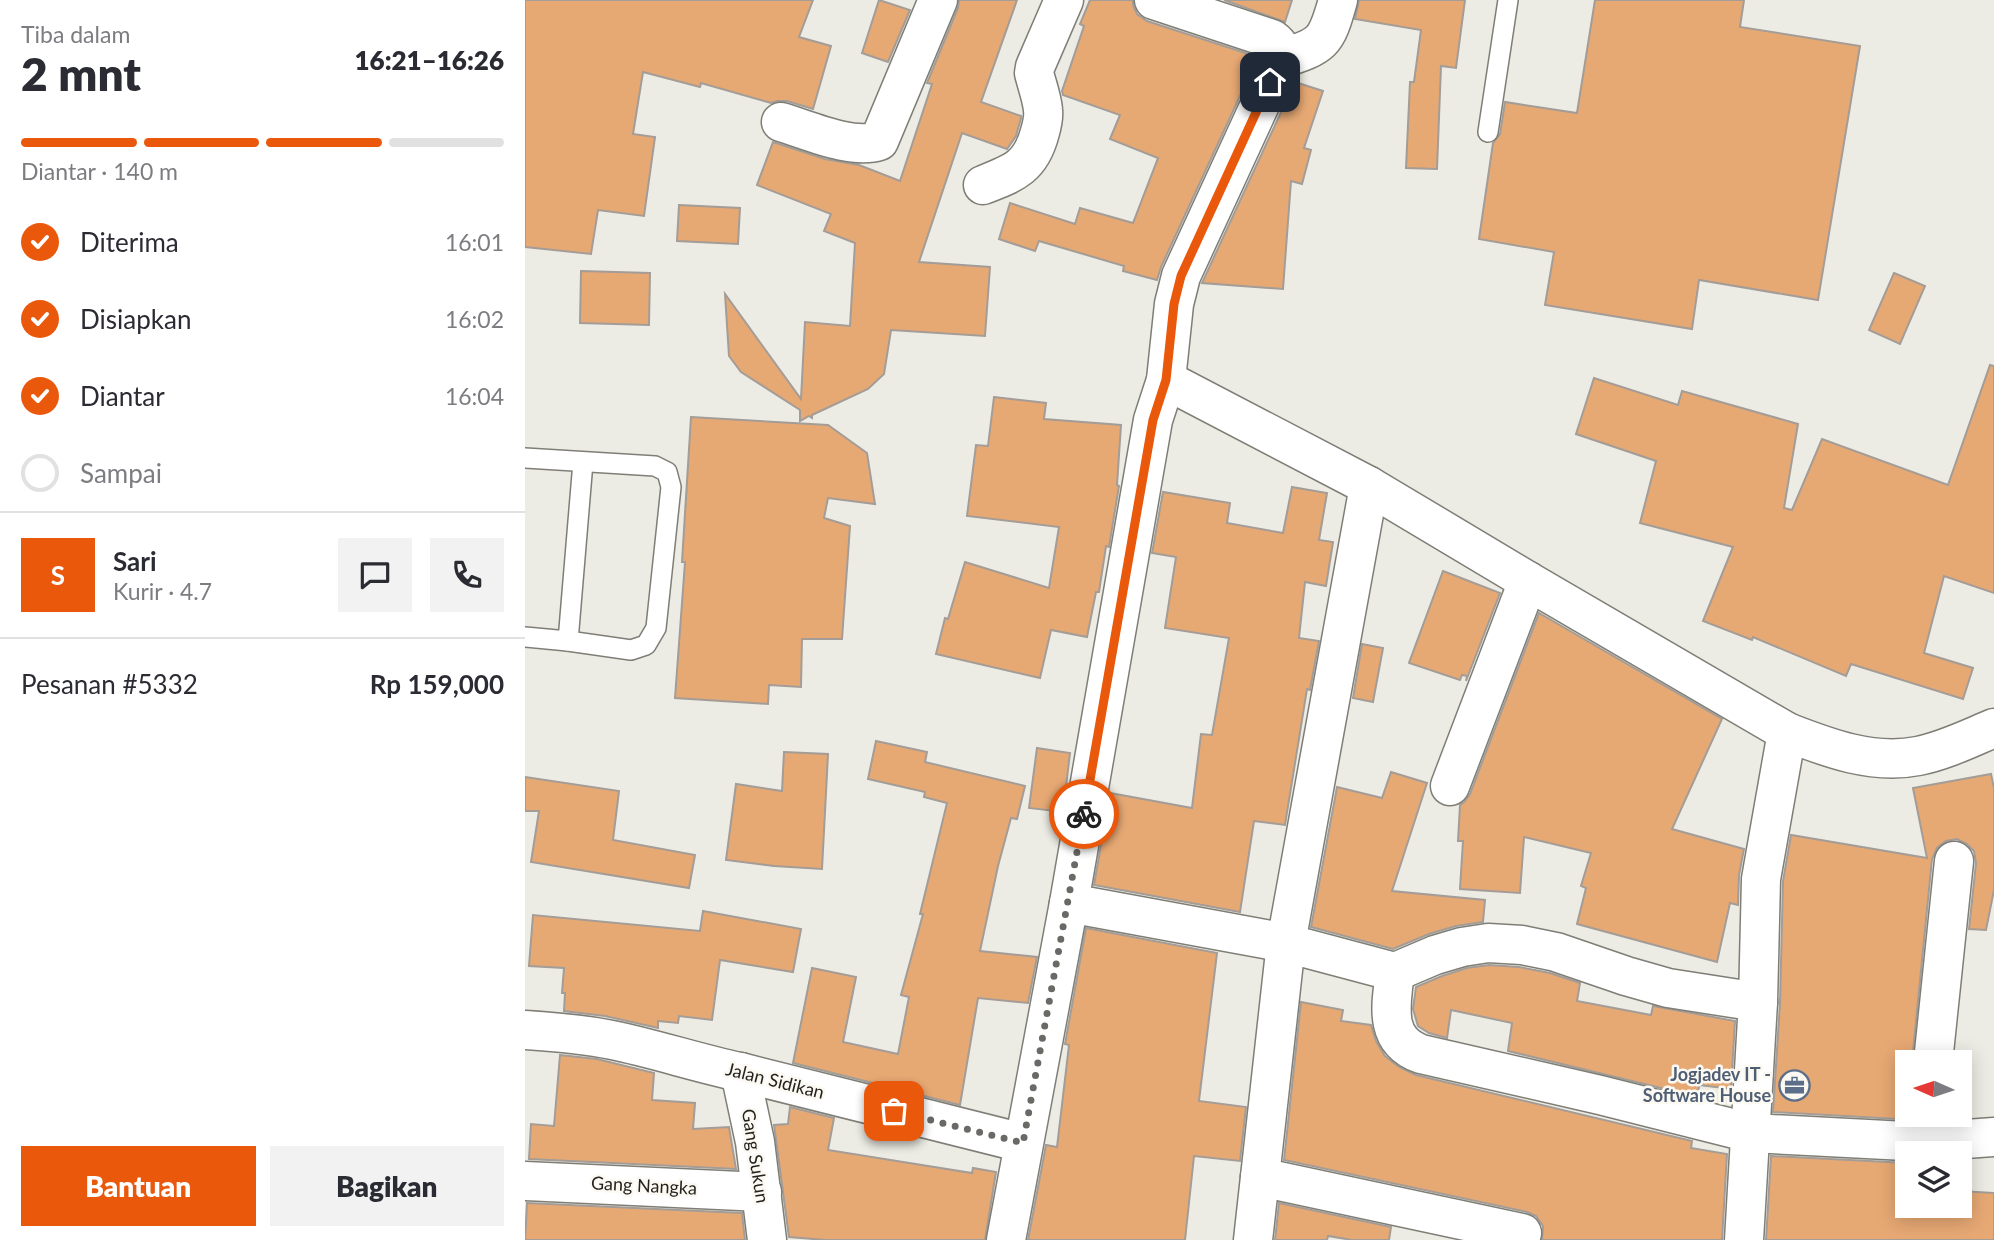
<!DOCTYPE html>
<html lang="id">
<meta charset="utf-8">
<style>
body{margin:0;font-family:Lato,sans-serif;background:#f2f2f3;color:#2b2b33;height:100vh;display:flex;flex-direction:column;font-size:26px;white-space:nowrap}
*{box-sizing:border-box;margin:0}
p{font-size:23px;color:#7c7c81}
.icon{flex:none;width:38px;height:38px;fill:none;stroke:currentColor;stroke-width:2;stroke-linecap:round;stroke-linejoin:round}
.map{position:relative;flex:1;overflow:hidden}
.side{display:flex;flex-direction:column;background:#fff;width:525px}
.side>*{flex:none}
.needle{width:46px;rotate:273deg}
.fabs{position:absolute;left:1370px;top:1050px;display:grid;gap:14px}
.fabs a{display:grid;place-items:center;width:77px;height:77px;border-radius:0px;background:#fff;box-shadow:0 4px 18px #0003;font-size:35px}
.pin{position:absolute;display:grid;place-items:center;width:60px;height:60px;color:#fff;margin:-30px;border-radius:14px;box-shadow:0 4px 10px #0006}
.courier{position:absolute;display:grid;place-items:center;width:70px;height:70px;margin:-35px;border:5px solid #ea580c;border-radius:50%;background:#fff;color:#222;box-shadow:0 2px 9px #0007}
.overview em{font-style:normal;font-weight:800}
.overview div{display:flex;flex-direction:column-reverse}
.overview{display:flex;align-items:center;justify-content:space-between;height:119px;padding:0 21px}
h1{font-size:46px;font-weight:800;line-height:52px}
.bar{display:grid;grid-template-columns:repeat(4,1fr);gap:10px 7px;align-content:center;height:84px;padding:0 21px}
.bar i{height:9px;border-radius:5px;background:#e1e1e2}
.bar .current{background:#ea580c}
.bar p{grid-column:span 4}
.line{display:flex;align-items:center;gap:18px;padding:0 21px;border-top:2px solid #e1e1e2}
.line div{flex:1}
.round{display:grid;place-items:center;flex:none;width:74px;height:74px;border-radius:0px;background:#f2f2f3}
ol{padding:0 21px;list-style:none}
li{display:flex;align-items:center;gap:21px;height:77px}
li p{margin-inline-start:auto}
li .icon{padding:7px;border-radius:50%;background:#ea580c;color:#fff;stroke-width:4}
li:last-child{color:#7c7c81}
li i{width:38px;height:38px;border:4px solid #e1e1e2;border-radius:50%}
.primary-button{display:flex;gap:14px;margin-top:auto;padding:14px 21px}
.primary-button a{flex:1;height:80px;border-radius:0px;background:#ea580c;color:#fff;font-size:28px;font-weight:800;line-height:80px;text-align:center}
.primary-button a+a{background:#f2f2f3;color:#2b2b33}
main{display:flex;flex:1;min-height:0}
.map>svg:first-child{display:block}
.building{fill:#e7a974;stroke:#a39c97;stroke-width:2}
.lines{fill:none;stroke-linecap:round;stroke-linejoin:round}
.service-casing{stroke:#7f7e76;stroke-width:22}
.minor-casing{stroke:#7f7e76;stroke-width:41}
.service{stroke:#fff;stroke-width:19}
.minor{stroke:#fff;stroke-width:38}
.done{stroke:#6a6965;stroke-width:7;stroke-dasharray:0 12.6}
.route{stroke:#ea580c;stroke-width:9}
.labels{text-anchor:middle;stroke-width:5;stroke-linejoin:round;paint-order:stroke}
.service-label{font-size:18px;font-weight:bold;fill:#4e5e75;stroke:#fbf9f1;text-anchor:end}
.street-label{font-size:18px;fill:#232320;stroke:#fbf9f1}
</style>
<main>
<section class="side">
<div class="overview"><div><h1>2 mnt</h1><p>Tiba dalam</p></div><em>16:21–16:26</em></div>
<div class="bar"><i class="current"></i><i class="current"></i><i class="current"></i><i></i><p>Diantar · 140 m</p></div>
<ol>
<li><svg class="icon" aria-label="check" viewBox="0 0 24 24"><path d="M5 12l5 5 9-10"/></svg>Diterima<p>16:01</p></li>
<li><svg class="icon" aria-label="check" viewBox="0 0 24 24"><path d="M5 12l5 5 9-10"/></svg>Disiapkan<p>16:02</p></li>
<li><svg class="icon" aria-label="check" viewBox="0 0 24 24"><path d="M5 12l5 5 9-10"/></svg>Diantar<p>16:04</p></li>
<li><i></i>Sampai</li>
</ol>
<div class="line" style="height:126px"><b class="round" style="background:#ea580c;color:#fff">S</b><div><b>Sari</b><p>Kurir · 4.7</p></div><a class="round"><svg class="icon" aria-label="chat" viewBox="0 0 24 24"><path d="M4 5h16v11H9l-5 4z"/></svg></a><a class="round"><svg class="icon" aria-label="phone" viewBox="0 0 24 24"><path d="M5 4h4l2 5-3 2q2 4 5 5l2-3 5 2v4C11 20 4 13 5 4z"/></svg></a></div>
<div class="line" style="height:91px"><div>Pesanan #5332</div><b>Rp 159,000</b></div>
<div class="primary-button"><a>Bantuan</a><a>Bagikan</a></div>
</section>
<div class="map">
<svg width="1469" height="1240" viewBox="0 0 1469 1240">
<rect width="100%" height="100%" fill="#edece4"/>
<g class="building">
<polygon points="0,0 288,0 274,37 306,46 288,109 262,101 252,101 246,103 176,83 175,87 118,72 108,134 130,137 119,216 73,210 66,254 0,247"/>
<polygon points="354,0 385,10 363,62 337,53"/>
<polygon points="434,0 492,0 456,102 496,116 496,118 491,136 482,149 437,133 394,262 465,267 460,336 366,330 359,374 343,389 287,415 287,418 284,416 275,421 275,410 216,372 204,356 200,294 276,399 280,322 325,326 330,243 299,231 306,214 232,185 248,142 300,159 334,165 375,181 407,84 402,83 433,8"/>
<polygon points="565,0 608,0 608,5 612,14 622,21 733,57 636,267 632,280 598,271 599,266 514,241 510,251 474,239 485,203 550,224 555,208 608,223 633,158 585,139 595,115 538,95 537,91 559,26 555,24"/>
<polygon points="699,0 767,0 760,22"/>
<polygon points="834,0 940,0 931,68 916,66 912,169 881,168 885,82 889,82 896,30 830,19"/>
<polygon points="1070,0 1219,0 1215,27 1335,46 1293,300 1174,280 1167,329 1020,305 1029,252 954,239 968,143 975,134 980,102 1052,113"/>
<polygon points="770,82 798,91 779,148 786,150 777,184 766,181 758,289 677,283"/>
<polygon points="154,205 215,208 213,244 152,241"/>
<polygon points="56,271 125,273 124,325 55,323"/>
<polygon points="1369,273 1400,286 1375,344 1344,330"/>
<polygon points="1465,365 1469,366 1469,593 1419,576 1399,653 1448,668 1438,699 1326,664 1321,676 1228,637 1227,640 1178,621 1208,547 1115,523 1131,461 1051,434 1069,378 1153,405 1157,391 1273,424 1259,508 1267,510 1297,439 1423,485"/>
<polygon points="469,397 521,403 519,419 596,425 592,485 594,486 584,547 581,546 574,592 571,592 562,637 526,630 515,678 411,654 420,618 423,619 440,562 524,588 534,527 442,516 451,445 463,446"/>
<polygon points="166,417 303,425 342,453 350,504 303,498 299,518 325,526 317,639 277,639 276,687 244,685 243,704 150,698 160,562 157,562"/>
<polygon points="767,487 802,493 794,540 808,542 801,586 780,582 774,638 794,641 785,690 782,689 760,825 729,821 715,912 569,885 585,793 667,808 676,734 687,735 704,638 640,628 651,557 627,553 638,492 705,503 702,523 758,533"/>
<polygon points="918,571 975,593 941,681 942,676 937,675 935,680 884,663"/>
<polygon points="1014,613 1197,719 1147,829 1219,849 1214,875 1213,905 1205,903 1192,962 1052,924 1061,888 1056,886 1066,853 999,837 995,893 935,889 938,841 933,841 935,805 939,802 945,794"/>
<polygon points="837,644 858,648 848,702 828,698"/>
<polygon points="351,741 402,752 400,762 500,786 492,819 486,818 473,866 455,951 512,957 503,1003 453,998 435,1105 268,1063 287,968 331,977 318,1042 373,1054 384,997 376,995 398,914 395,914 422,803 399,797 400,792 343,779"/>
<polygon points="512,748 545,753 538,812 504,808"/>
<polygon points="259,752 303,754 297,869 249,866 201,860 211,784 257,791"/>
<polygon points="866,772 902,783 867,891 960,900 958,922 931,926 904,934 868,949 786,927 812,787 857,798"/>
<polygon points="1466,774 1469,788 1469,890 1461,930 1444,929 1451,863 1449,851 1442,844 1432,839 1421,841 1412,848 1407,859 1387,1062 1382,1062 1382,1115 1391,1115 1390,1120 1248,1112 1255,1003 1258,881 1266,835 1402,858 1388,788"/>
<polygon points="0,777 94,791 88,840 170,855 164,888 6,862 14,811 0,811"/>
<polygon points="178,911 276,929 268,972 195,960 187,1020 154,1016 153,1023 133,1021 133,1028 80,1016 39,1011 40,993 37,993 39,968 4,966 8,915 175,931"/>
<polygon points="561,928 692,953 674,1101 721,1107 715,1161 669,1156 660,1240 503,1240 521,1145 532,1147 544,1045 540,1044"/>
<polygon points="964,965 994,967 1025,973 1055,983 1052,1001 1126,1015 1128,1006 1210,1021 1206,1089 1174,1085 1173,1097 983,1051 987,1023 926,1010 922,1038 904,1033 893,1026 888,1009 891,987 917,976 942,968"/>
<polygon points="776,1002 818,1010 816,1021 846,1025 851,1041 860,1056 874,1067 891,1075 1167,1141 1166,1148 1202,1154 1197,1240 1017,1240 1018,1226 1011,1216 1002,1212 759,1160"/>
<polygon points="35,1055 72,1059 129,1073 127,1100 170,1103 168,1129 204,1127 211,1169 4,1159 6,1124 29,1126"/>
<polygon points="265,1107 309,1118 303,1150 447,1173 448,1168 471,1172 460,1240 300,1240 264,1237 249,1125 263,1124"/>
<polygon points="1246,1156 1382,1163 1382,1206 1435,1206 1435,1191 1469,1193 1469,1240 1241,1240"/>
<polygon points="2,1203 217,1213 220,1240 0,1240"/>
<polygon points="754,1203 866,1227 864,1240 827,1240 803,1236 802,1240 750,1240"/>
</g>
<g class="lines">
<defs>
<g id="service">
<polyline points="963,132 983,0"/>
<polyline points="0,458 130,466 142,472 146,487 131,628 121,645 106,650 43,641 0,637"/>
<polyline points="43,641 58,462"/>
</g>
<g id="minor">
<path d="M 756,59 C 798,45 801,44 813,0"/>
<path d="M 256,122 C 283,130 327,150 354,141 L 413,0"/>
<path d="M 458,185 C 489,173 506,167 515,132 C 517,125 519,118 518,110 C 517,98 512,85 509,73 L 510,67 L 539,0"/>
<path d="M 641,380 L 844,486 L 1003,581 L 1262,732 C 1303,748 1348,765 1393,756 C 1419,751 1445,738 1469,728"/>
<polyline points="925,786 1003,581"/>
<polyline points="544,903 761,943 870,972 910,955 937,947 963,943 997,945 1031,952 1101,976 1143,988 1233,1002 1236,879 1262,732"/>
<path d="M 870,972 C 866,1005 858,1040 896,1054 L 1075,1095 L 1226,1133 L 1400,1142 L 1469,1137"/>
<path d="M 0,1030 C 30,1032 58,1034 87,1040 C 131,1049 172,1063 215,1072 L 498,1143"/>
<polyline points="1408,1062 1429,861"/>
<polyline points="215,1072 230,1142 242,1240"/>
<polyline points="735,1177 997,1233"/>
<polyline points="0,1181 237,1192"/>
<path d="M 481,1240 L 544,903 L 628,420 L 641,380 L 649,304 L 656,276 L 756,59 C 757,49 755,45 747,39 L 629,0"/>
<polyline points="728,1240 761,943 844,486"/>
<polyline points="1219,1240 1233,1002"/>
</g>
</defs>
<use href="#service" class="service-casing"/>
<use href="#minor" class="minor-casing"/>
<use href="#service" class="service"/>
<use href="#minor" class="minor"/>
</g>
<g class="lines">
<polyline class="done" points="369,1111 498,1143 559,814"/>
<polyline class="route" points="559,814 628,420 641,380 649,304 656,276 745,82"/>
</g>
<defs>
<symbol id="office-ring" viewBox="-11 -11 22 22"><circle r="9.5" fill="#fbf9f1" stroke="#5c6f8a" stroke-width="1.5"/><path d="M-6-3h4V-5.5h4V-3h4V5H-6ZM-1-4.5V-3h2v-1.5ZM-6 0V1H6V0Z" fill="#5c6f8a"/></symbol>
</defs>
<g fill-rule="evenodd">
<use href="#office-ring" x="1252" y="1068" width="35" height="35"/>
</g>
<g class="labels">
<g class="service-label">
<text x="1246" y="1081">Jogjadev IT -<tspan x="1246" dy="21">Software House</tspan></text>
</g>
<g class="street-label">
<text transform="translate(250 1081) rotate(14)" y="6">Jalan Sidikan</text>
<text transform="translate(230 1156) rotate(81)" y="6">Gang Sukun</text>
<text transform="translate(119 1186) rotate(3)" y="6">Gang Nangka</text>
</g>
</g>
</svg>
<div class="fabs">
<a><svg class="needle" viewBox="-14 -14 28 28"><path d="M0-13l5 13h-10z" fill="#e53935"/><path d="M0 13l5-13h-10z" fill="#7c7c81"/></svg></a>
<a><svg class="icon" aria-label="layers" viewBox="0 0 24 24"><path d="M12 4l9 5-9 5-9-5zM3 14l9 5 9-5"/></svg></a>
</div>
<div class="pin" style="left:369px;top:1111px;background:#ea580c"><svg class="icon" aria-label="bag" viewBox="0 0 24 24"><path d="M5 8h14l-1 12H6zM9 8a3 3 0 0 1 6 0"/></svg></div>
<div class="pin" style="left:745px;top:82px;background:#1f2937"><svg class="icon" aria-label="home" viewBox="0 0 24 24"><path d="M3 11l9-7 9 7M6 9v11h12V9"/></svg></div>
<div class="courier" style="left:559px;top:814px"><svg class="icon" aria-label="bike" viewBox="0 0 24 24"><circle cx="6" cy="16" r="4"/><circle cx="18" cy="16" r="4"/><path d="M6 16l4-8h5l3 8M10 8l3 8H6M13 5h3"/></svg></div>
</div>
</main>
